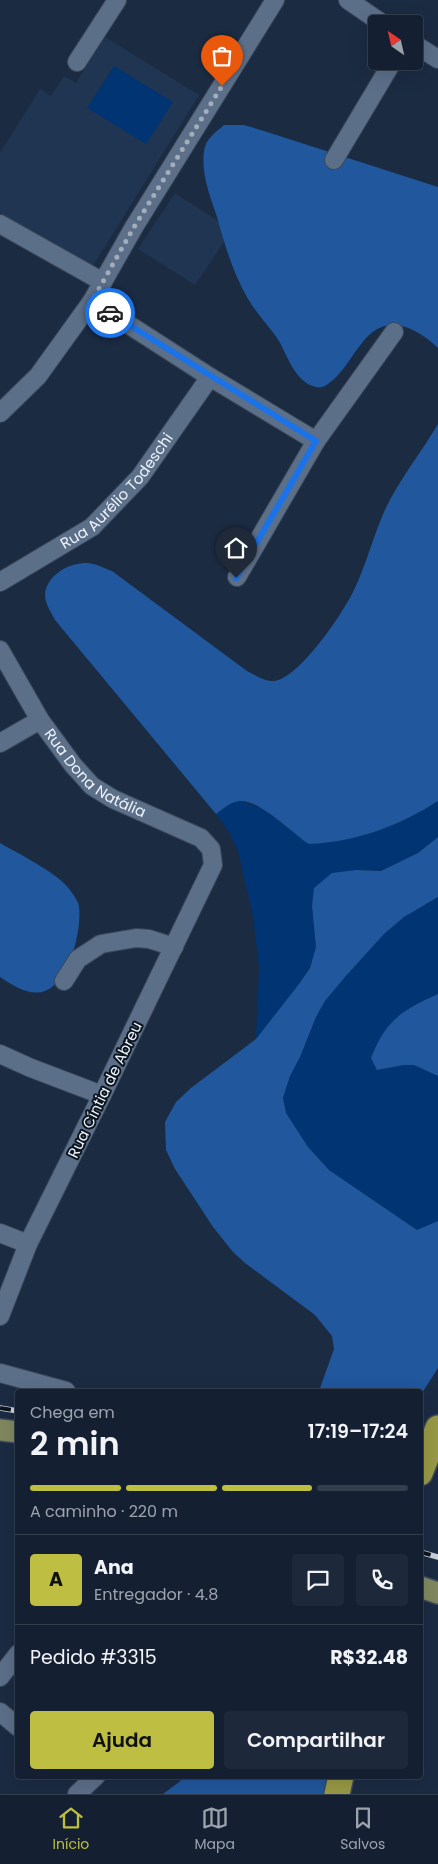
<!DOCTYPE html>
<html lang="pt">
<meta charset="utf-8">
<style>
body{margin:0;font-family:Poppins,sans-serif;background:#1d283a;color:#f1f3f6;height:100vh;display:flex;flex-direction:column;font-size:19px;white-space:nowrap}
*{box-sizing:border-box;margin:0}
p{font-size:16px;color:#9da3ac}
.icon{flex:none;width:28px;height:28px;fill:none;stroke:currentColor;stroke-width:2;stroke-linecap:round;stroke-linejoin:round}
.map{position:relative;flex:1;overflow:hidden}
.drawer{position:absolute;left:15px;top:1389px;width:408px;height:390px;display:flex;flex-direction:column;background:#142032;border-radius:5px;box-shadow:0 5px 20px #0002,0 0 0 1px #333e4d}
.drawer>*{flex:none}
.needle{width:32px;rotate:326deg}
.controls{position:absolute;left:368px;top:15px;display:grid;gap:10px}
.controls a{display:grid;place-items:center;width:55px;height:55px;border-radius:5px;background:#142032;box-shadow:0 5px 20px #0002,0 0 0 1px #333e4d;font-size:25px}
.pin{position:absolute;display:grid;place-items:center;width:42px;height:42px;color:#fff;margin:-51px -21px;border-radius:50% 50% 50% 0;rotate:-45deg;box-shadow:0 0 5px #0007}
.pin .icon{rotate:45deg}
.courier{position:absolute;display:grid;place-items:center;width:50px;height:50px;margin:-25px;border:4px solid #1a73e8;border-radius:50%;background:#fff;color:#222;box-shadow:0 1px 6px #0007}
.overview em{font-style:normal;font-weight:600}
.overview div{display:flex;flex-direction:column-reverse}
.overview{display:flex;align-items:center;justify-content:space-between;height:85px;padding:0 15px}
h1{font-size:32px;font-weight:600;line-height:38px}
.bar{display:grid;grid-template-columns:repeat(4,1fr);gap:8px 5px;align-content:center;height:60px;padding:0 15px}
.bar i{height:6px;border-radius:4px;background:#333e4d}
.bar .on{background:#bebf42}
.bar p{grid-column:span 4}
.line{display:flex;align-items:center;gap:12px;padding:0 15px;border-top:1px solid #333e4d}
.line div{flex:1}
.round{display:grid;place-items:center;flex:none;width:52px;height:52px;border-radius:5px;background:#1d283a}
.cta{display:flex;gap:10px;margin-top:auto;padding:10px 15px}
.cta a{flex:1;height:58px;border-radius:5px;background:#bebf42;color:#111;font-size:20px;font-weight:600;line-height:58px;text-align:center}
.cta a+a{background:#1d283a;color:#f1f3f6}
.menu{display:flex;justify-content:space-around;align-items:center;height:70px;border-top:1px solid #333e4d;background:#142032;font-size:14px;color:#9da3ac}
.menu a{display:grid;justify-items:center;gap:2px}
.menu .on{color:#bebf42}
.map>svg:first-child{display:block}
.built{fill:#203551}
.green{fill:#003472}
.forest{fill:#20579d}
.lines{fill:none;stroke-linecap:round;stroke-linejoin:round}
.minor-casing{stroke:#3c495b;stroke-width:20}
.major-casing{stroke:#3c495b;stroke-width:24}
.highway-casing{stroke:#3c495b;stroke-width:28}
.minor{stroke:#5c6f89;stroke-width:18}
.major{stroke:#808860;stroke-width:21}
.highway{stroke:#989945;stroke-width:25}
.rail-casing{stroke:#c9d1dd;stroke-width:5.5}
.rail{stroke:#0c141e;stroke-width:4;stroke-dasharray:11;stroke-linecap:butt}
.done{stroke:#a3adbb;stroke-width:5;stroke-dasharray:0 9}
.route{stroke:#1a73e8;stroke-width:6}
.labels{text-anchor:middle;stroke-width:4;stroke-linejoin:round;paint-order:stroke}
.street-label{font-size:15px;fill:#ecf3fc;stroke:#0c141e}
</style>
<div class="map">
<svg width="438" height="1794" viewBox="0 0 438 1794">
<rect width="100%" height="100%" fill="#1b2b42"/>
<g class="built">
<polygon points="105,37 199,95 91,269 0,213 0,153 40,89 51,96 64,76 76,83"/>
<polygon points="175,193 232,230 195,285 138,249"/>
</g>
<g class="green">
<polygon points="114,66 173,102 146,144 87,108"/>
<path d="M 242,801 L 263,809 L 309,844 C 356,842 399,826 438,801 L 438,837 L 418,853 L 381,871 L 356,870 L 312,906 C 313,917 318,937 316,948 C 310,980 276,1014 256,1039 L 259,967 L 253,917 L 238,851 L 229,832 L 216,814 L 231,803 Z"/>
<polygon points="438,897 438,994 415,1005 377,1070 404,1065 414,1065 438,1076 438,1221 417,1230 329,1170 308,1147 286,1113 283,1098 290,1076 300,1057 316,1017 325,1001 345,977 384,934 404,917"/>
</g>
<g class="forest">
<path d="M 224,125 L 244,125 L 264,131 L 438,187 L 438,348 C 421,332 396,316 374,331 C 360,340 348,367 333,380 C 328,384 323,389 316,387 C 294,382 288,355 277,338 C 268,325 256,313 248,299 C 233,273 225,246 217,217 C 210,196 201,174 204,151 C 206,138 215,133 224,125 Z"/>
<path d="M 438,424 L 438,801 C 399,826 356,842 309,844 C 293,834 259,799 240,801 C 230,802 223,809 216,814 L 55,620 C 51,612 45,604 45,595 C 46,574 74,559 93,564 C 99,565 106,569 112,571 L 247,671 C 255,675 265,682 275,681 C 301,676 343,613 354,590 C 366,565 373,537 384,512 C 398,481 421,453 438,424 Z"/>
<polygon points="438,837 438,897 404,917 384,934 345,977 325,1001 316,1017 300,1057 290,1076 283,1098 286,1113 308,1147 329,1170 417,1230 438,1221 438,1368 420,1396 420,1391 319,1391 334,1349 332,1336 315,1315 245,1263 233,1252 213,1227 175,1169 166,1150 165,1122 176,1102 191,1088 256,1039 299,984 310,968 316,947 312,906 314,888 332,873 356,870 381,871 418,853"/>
<path d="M 0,843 C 19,854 58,873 70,890 C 73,894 78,901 79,906 C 82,930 70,981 45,991 C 30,997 12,985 0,977 Z"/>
<path d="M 438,994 L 438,1076 L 414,1065 L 404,1065 L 377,1070 L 371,1058 C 386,1020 402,1010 438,994 Z"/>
<polygon points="187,1776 333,1776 328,1794 163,1794"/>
</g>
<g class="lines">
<defs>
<g id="minor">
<polyline points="348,0 383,24"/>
<polyline points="414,44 438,59"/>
<polyline points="77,62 117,0"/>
<polyline points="334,160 393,61"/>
<polyline points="0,224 103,282"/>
<polyline points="92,301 210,377 316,441"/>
<polyline points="0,413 38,376 92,301 134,227 275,0"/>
<polyline points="237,577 316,441 394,332"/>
<path id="s1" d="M 0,582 L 92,527 L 140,477 L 210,377"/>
<path id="s2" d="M 0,650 L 40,720 L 73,765 L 92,786 L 113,799 L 201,838 L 211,849 L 213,865 L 102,1095 L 28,1244 L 0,1316"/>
<polyline points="0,743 40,720"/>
<polyline points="64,981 78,959 101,944 136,938 149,939 174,947"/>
<polyline points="0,1054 31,1068 102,1095"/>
<polyline points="0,1233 28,1244"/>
<polyline points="0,1373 66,1391"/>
<polyline points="0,1677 18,1654"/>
<polyline points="0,1712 18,1727"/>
<polyline points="77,1794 96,1776"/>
</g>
<g id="major">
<polyline points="0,1430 18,1432"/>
<polyline points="420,1587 438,1593"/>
</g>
<g id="highway">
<polyline points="420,1473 438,1428"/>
<polyline points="337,1794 341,1776"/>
</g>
</defs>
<use href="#minor" class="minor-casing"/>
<use href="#major" class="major-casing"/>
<use href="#highway" class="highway-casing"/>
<use href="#minor" class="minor"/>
<use href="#major" class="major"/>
<use href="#highway" class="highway"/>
<defs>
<g id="rail">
<polyline points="0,1408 18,1411"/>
<polyline points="420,1552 438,1557"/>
</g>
</defs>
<use href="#rail" class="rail-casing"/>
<use href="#rail" class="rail"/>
</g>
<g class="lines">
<polyline class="done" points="110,313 92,301 134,227 222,86"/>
<polyline class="route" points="110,313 316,441 236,578"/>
</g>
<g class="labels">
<g class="street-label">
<text dy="5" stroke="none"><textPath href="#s1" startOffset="150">Rua Aurélio Todeschi</textPath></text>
<text dy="5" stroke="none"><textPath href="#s2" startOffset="159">Rua Dona Natália</textPath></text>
<text transform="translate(105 1090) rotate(-64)" y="5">Rua Cíntia de Abreu</text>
</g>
</g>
</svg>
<div class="controls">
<a><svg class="needle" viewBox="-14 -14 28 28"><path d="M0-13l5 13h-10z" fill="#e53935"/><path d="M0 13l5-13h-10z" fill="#9da3ac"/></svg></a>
</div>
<div class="pin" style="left:222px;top:86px;background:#ea580c"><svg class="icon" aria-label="bag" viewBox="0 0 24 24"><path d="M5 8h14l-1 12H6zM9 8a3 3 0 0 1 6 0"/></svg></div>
<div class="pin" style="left:236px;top:578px;background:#1f2937"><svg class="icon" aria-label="home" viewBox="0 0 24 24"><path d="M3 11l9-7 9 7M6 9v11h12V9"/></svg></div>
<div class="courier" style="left:110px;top:313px"><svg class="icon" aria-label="car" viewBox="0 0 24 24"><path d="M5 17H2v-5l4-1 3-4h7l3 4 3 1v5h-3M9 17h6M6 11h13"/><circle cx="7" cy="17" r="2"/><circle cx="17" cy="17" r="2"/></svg></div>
<section class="drawer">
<div class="overview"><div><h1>2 min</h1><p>Chega em</p></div><em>17:19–17:24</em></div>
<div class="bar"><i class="on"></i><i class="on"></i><i class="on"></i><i></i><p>A caminho · 220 m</p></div>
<div class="line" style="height:90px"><b class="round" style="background:#bebf42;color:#111">A</b><div><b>Ana</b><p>Entregador · 4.8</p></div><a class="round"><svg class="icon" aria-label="chat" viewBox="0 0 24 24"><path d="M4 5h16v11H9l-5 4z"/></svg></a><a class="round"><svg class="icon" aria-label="phone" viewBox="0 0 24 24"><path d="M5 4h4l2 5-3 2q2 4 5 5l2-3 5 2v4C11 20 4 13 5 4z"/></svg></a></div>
<div class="line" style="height:65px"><div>Pedido #3315</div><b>R$32.48</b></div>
<div class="cta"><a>Ajuda</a><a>Compartilhar</a></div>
</section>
</div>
<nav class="menu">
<a class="on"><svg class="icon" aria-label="home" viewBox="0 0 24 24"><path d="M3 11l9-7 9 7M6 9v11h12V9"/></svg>Início</a>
<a><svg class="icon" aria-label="map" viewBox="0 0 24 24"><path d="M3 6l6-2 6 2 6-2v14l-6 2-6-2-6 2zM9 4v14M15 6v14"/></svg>Mapa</a>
<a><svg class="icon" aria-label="saved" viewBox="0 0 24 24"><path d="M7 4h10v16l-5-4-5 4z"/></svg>Salvos</a>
</nav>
